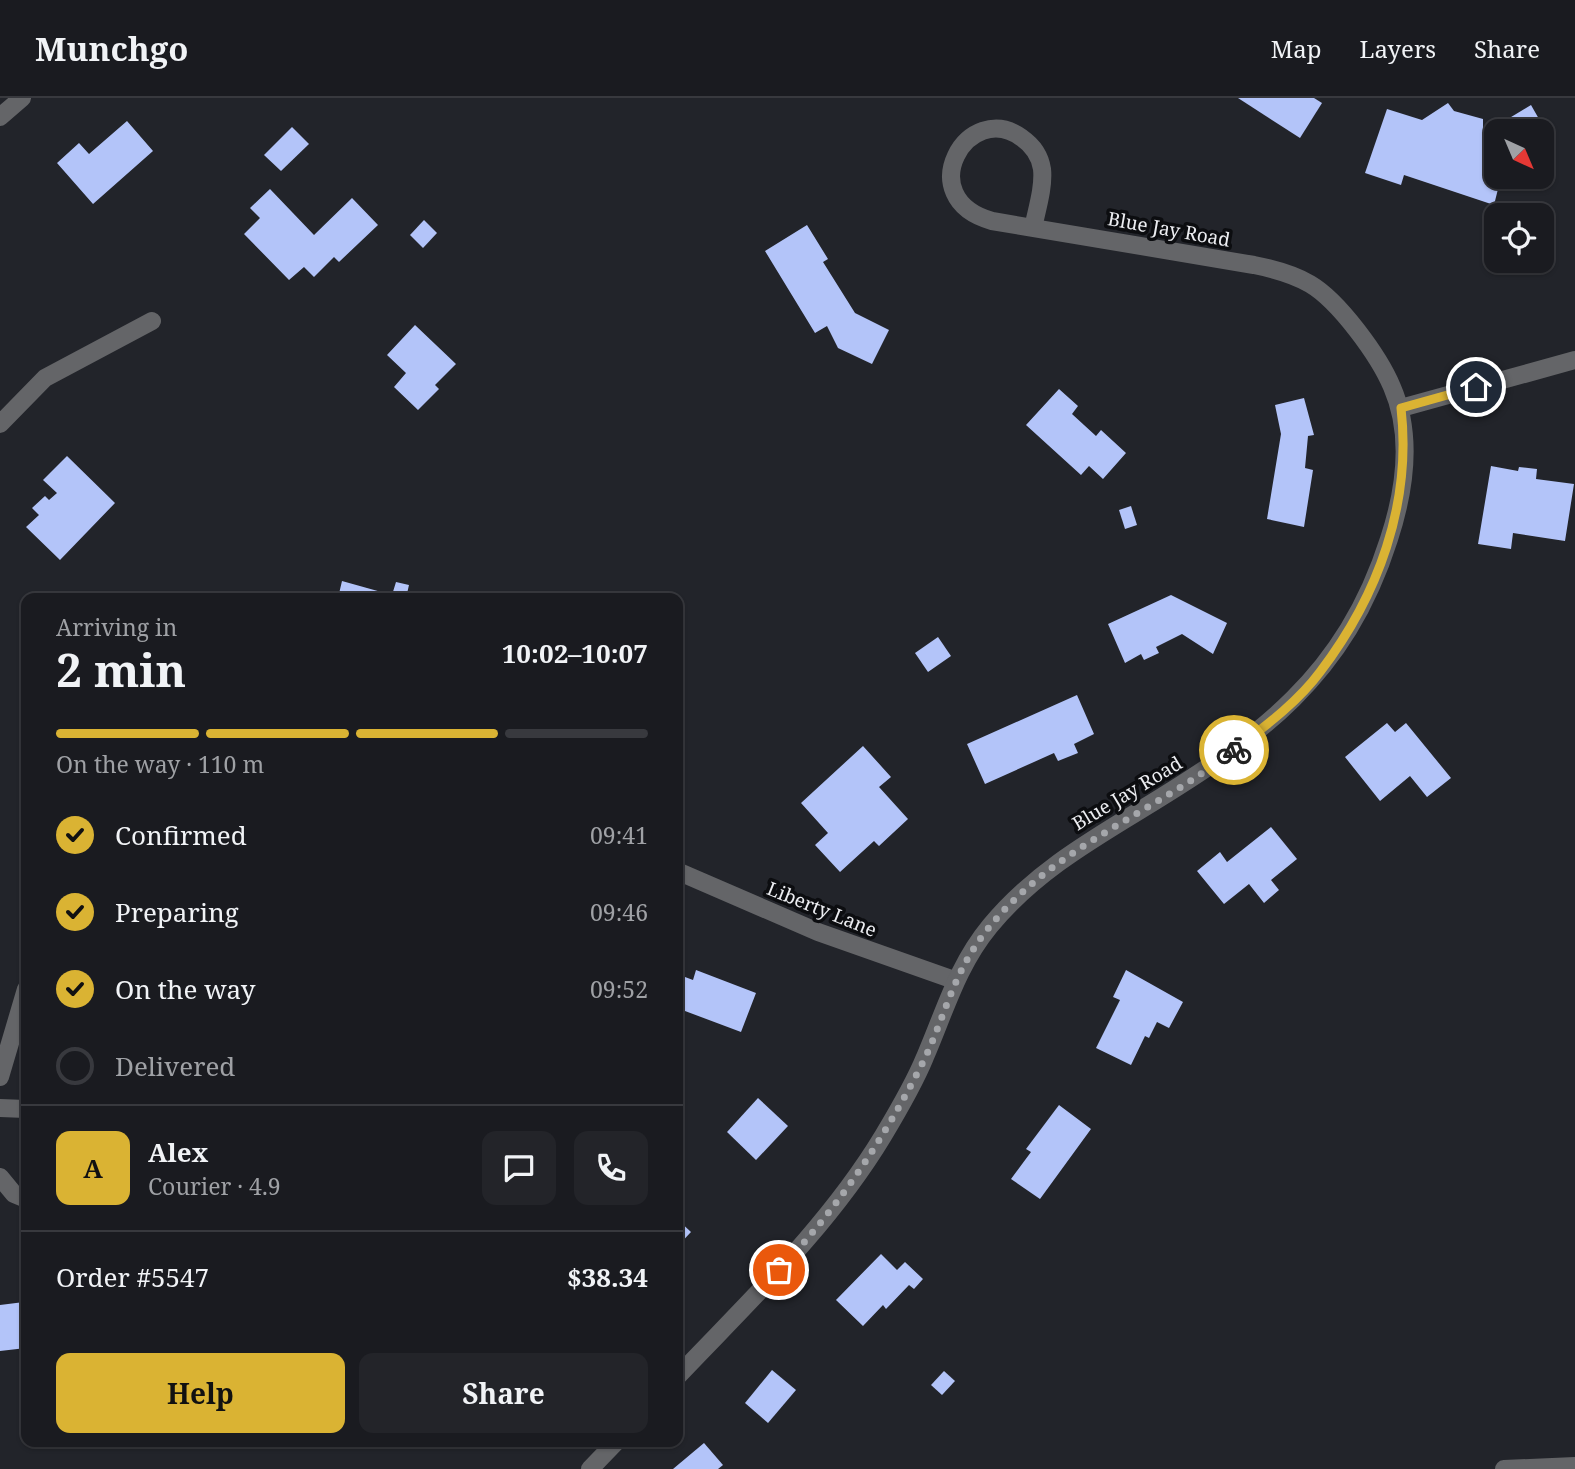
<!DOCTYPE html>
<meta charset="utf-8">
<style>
body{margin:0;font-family:"Noto Serif",serif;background:#232429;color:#f1f3f6;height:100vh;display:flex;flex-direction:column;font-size:26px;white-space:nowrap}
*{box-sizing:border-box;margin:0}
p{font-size:23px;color:#9fa1a5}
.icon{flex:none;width:38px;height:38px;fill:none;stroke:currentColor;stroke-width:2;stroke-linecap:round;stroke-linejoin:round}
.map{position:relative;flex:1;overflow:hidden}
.details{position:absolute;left:21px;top:495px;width:662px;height:854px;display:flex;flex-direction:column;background:#1a1b20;border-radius:14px;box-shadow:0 2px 5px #0004,0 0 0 2px #38393e}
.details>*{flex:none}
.needle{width:46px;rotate:136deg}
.tools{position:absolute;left:1484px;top:21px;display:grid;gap:14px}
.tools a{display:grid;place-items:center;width:70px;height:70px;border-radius:14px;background:#1a1b20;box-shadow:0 2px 5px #0004,0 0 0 2px #38393e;font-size:35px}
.pin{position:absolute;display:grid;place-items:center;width:60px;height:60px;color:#fff;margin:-30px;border:4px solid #fff;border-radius:50%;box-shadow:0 2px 7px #0007}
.courier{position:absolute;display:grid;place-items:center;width:70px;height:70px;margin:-35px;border:5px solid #dab333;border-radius:50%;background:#fff;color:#222;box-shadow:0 2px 9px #0007}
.head em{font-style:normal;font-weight:700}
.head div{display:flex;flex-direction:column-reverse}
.head{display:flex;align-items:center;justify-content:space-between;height:119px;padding:0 35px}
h1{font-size:46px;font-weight:700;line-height:52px}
.bar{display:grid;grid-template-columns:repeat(4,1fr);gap:10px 7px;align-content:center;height:84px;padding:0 35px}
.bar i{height:9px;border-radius:5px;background:#38393e}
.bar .active{background:#dab333}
.bar p{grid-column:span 4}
.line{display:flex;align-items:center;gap:18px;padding:0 35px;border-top:2px solid #38393e}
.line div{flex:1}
.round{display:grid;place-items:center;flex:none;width:74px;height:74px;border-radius:14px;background:#232429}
ol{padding:0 35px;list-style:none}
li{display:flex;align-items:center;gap:21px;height:77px}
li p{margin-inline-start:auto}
li .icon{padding:7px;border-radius:50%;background:#dab333;color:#111;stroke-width:4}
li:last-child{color:#9fa1a5}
li i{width:38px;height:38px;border:4px solid #38393e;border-radius:50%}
.action{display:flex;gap:14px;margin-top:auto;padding:14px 35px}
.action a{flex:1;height:80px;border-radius:14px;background:#dab333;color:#111;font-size:28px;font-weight:700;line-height:80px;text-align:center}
.action a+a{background:#232429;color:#f1f3f6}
header{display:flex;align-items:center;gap:42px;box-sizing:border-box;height:98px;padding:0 35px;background:#1a1b20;border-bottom:2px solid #38393e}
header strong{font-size:33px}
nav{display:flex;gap:38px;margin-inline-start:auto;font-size:24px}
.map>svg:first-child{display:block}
.building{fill:#b3c4f9}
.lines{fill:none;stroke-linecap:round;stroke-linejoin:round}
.minor{stroke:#646568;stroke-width:18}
.done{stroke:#a5a7ab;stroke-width:7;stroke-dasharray:0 12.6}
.route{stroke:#dab333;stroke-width:9}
.labels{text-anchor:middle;stroke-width:7;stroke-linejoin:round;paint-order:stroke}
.street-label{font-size:19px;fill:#ecedf1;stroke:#0c0d10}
</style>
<header>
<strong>Munchgo</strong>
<nav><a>Map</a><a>Layers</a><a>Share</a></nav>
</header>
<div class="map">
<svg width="1575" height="1371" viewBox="0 0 1575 1371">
<rect width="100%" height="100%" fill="#22242a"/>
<g class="building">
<polygon points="1238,0 1314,0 1322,5 1300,40"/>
<polygon points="1448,5 1454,13 1483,21 1483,36 1531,7 1555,49 1542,56 1542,33 1496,33 1496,79 1501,79 1494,107 1404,77 1401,87 1365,75 1387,11 1422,22"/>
<polygon points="127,23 153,53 93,106 57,65 79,45 89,56"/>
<polygon points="292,29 309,46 281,73 264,57"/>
<polygon points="270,91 314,137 352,100 378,127 339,164 334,159 314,179 304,169 289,182 244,136 260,120 250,110"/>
<polygon points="424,122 437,135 423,150 410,137"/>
<polygon points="807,127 828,161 823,164 855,215 889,232 872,266 838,250 827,228 815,235 765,153"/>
<polygon points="415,227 456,266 435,287 439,291 418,312 394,289 406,275 387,257"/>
<polygon points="1059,291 1078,308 1072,316 1096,338 1101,332 1126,355 1103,381 1089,368 1081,377 1026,327"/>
<polygon points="1304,300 1314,337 1308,338 1305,370 1313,372 1304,429 1267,421 1281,336 1275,307"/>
<polygon points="67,358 115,405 60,462 26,429 39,417 32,410 45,398 49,402 57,395 43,382"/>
<polygon points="1491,368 1518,373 1519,369 1537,371 1536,381 1574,386 1565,443 1513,435 1511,451 1478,446"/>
<polygon points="1131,408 1137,427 1125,431 1119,412"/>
<polygon points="342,483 392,497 396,484 409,487 406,500 338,500"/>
<polygon points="1171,497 1227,525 1213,556 1182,536 1156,549 1159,555 1144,562 1141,556 1125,565 1108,526"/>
<polygon points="938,539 951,558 928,574 915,555"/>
<polygon points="1077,597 1094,636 1074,646 1078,655 1058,663 1054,655 985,686 967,646"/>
<polygon points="1387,625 1395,634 1406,625 1451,680 1427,699 1410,678 1380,703 1345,659"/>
<polygon points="863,648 891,679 879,689 908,721 879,748 874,743 840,774 815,747 828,735 801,705"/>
<polygon points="1271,729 1297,761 1271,782 1279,792 1264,805 1249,786 1224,806 1197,773 1220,754 1227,764"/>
<polygon points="696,872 756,895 741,934 677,910 677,876 693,882"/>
<polygon points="1126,872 1183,904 1169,930 1157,924 1149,940 1145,938 1131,967 1096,950 1120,902 1113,899"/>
<polygon points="758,1000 788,1028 756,1062 727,1034"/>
<polygon points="1059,1007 1091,1031 1040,1101 1011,1081 1031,1054 1026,1051"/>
<polygon points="677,1121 691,1134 677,1149"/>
<polygon points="881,1156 897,1172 905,1164 923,1181 914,1191 909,1187 886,1211 883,1207 863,1228 836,1202"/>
<polygon points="23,1197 26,1197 26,1250 0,1253 0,1207 24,1204"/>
<polygon points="772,1272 796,1292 768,1325 745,1305"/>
<polygon points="944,1273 955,1283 942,1297 931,1287"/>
<polygon points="704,1345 723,1367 718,1371 673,1371"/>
</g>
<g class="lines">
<g class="minor">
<polyline points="0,19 22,0"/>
<polyline points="1401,310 1575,262"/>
<polyline points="0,326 45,280 152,223"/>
<polyline points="677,773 818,834 954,882"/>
<polyline points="0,979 26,891"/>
<polyline points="0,1010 26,1011"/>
<polyline points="0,1079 14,1096 26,1101"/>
<path d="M 677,1279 C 750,1202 828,1129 883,1038 C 898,1013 914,986 925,959 C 945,913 957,868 990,828 C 1032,777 1086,745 1142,711 C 1260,639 1345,579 1389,441 C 1405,392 1413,337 1392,289 C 1379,258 1339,203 1310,186 C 1293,176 1274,171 1254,167 L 992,123 C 910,100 968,0 1022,40 C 1032,47 1040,58 1042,71 C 1044,89 1037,111 1033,130"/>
<polyline points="590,1371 616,1344"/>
<polyline points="1504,1371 1575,1368"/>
</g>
</g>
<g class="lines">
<path class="done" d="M 779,1172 C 838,1110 884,1041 923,964 C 946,917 952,876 987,832 C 1052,749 1153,716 1234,652"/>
<path class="route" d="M 1234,652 C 1264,629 1297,605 1320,574 C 1378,498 1412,406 1401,310 L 1476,289"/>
</g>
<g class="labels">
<g class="street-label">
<text transform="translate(1169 131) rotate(10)" y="7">Blue Jay Road</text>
<text transform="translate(1127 695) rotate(-31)" y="7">Blue Jay Road</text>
<text transform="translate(822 811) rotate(22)" y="7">Liberty Lane</text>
</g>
</g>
</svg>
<div class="tools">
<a><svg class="needle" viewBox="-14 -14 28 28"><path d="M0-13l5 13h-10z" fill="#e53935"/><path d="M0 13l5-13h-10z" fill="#9fa1a5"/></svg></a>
<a><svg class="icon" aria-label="locate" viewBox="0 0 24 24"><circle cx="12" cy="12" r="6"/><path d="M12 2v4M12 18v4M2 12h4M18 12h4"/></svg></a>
</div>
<div class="pin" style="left:779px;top:1172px;background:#ea580c"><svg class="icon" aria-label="bag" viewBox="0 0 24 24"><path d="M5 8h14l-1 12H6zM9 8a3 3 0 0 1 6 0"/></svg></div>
<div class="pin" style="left:1476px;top:289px;background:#1f2937"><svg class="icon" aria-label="home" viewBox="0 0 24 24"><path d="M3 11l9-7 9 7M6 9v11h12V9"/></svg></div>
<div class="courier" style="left:1234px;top:652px"><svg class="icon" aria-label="bike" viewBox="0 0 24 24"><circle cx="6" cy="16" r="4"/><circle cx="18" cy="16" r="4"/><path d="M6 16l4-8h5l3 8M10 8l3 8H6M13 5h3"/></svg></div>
<section class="details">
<div class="head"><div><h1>2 min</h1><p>Arriving in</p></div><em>10:02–10:07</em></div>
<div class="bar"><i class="active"></i><i class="active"></i><i class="active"></i><i></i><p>On the way · 110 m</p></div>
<ol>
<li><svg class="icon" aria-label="check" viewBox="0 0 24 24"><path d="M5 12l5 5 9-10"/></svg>Confirmed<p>09:41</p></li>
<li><svg class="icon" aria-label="check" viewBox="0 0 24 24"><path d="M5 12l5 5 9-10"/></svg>Preparing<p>09:46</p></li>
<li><svg class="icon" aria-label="check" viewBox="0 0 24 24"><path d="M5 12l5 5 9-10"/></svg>On the way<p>09:52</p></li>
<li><i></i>Delivered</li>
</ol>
<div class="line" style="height:126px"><b class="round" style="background:#dab333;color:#111">A</b><div><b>Alex</b><p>Courier · 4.9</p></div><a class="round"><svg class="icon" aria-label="chat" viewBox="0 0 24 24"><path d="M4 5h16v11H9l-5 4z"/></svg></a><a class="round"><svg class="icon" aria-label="phone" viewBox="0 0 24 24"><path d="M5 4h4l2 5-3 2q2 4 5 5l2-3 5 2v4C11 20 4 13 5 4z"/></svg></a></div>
<div class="line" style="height:91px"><div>Order #5547</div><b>$38.34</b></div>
<div class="action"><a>Help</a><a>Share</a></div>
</section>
</div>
